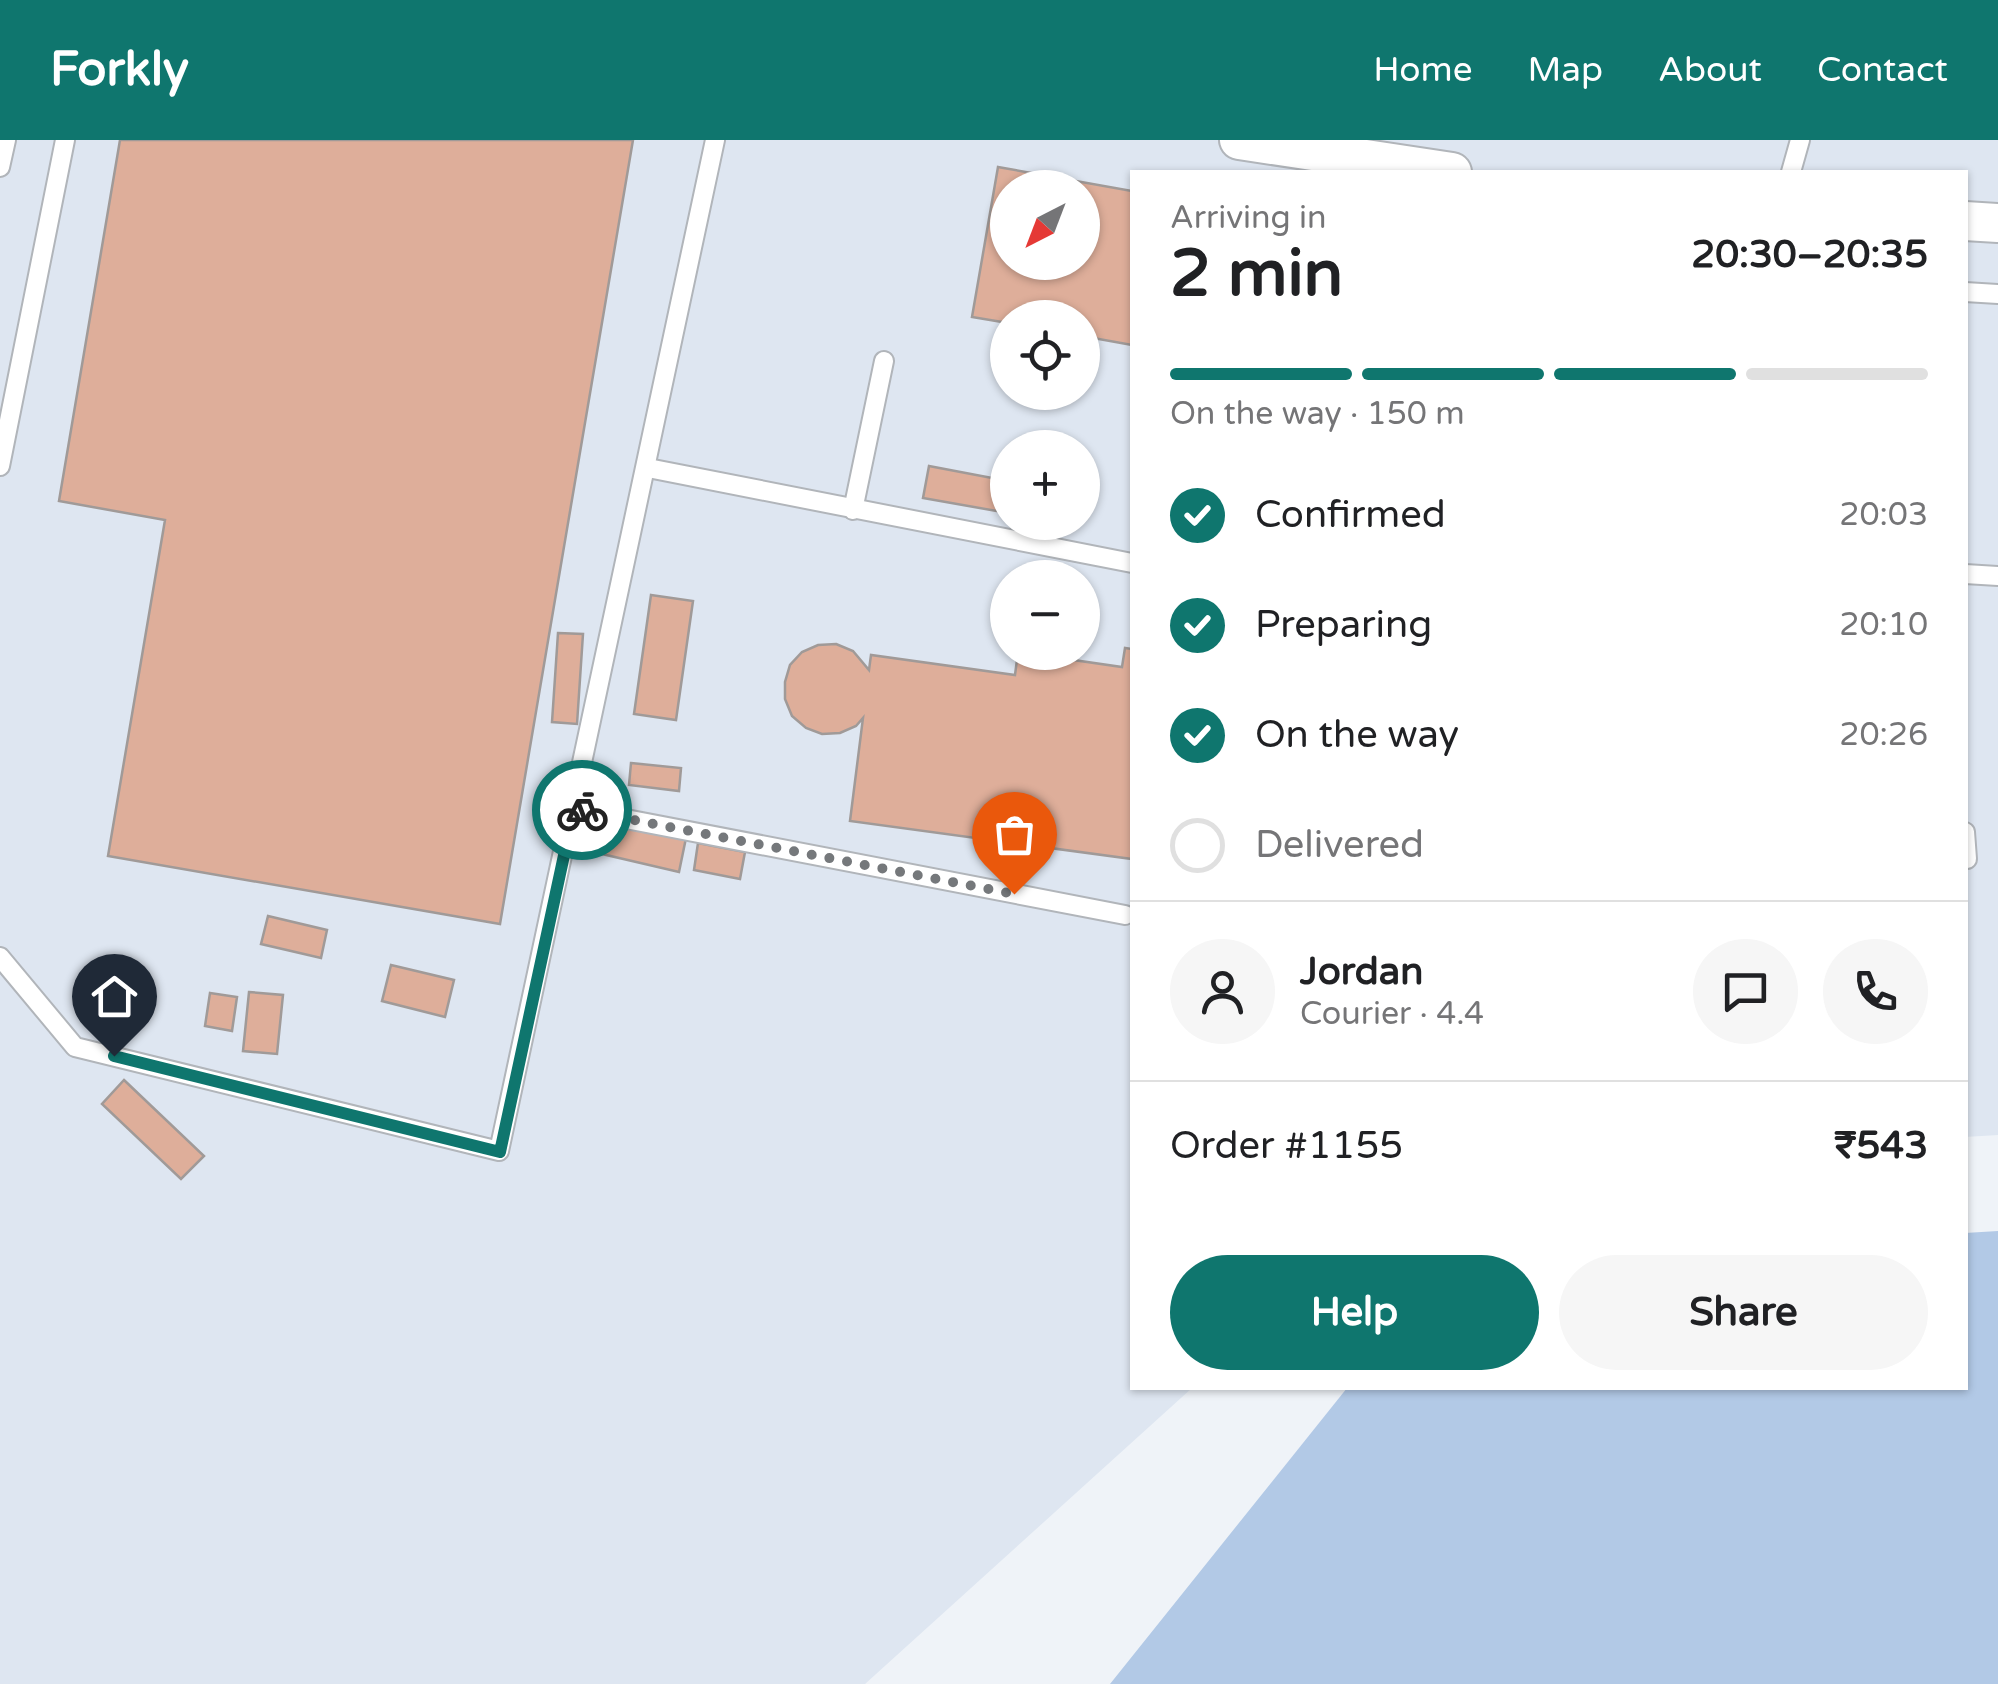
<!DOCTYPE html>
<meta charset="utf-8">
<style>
body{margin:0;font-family:"Varela Round",sans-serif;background:#f6f6f6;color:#202124;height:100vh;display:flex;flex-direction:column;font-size:38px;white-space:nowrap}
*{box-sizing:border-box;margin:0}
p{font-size:32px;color:#757577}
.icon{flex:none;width:55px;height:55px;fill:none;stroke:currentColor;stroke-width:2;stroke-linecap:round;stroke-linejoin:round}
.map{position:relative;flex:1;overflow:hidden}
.details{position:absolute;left:1130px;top:30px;width:838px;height:1220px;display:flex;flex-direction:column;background:#fff;border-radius:0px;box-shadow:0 2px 8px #0004}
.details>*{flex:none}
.needle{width:65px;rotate:222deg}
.tools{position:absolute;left:990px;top:30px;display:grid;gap:20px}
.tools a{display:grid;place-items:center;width:110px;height:110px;border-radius:50%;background:#fff;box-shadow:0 2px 8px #0004;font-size:50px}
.pin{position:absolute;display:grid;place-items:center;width:85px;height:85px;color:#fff;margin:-102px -42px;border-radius:50% 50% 50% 0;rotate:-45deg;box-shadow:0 0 10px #0007}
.pin .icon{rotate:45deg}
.courier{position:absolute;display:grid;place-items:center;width:100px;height:100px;margin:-50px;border:8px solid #0f766e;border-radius:50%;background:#fff;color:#222;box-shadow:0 2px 12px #0007}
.headline em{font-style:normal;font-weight:700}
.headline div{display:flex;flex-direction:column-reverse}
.headline{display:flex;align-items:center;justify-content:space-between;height:170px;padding:0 40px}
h1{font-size:65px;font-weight:700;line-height:75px}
.bar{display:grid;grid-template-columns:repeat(4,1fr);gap:15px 10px;align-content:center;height:120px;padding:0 40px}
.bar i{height:12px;border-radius:8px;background:#e0e0e0}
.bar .selected{background:#0f766e}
.bar p{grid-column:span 4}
.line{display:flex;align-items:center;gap:25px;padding:0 40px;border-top:2px solid #e0e0e0}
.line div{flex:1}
.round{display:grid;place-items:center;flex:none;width:105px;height:105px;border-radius:52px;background:#f6f6f6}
ol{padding:0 40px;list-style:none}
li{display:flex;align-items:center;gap:30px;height:110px}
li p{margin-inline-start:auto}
li .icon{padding:10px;border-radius:50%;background:#0f766e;color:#fff;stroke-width:4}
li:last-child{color:#757577}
li i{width:55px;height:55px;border:5px solid #e0e0e0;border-radius:50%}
.cta{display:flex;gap:20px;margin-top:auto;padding:20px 40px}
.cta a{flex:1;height:115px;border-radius:60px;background:#0f766e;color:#fff;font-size:40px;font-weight:700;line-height:115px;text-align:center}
.cta a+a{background:#f6f6f6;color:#202124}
header{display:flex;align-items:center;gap:60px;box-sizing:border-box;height:140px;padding:0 50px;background:#0f766e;color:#fff}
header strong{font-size:48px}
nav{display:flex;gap:55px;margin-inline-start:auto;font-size:35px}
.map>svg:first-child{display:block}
.built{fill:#dee6f1;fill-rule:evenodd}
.green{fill:#b2c9e6}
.building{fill:#deae9a;stroke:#a09a98;stroke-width:2.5;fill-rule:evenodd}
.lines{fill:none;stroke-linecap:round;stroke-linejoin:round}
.service-casing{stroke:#b1b5ba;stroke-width:22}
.minor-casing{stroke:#b1b5ba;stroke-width:42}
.service{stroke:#fff;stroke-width:18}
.minor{stroke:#fff;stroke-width:38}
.done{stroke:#75787b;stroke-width:10;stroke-dasharray:0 18}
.route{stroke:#0f766e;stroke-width:12}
</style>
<header>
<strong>Forkly</strong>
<nav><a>Home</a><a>Map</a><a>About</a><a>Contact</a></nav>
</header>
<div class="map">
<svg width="1998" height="1544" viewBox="0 0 1998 1544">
<rect width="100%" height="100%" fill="#eff3f8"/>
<path class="built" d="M 0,0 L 1998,0 L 1998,995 L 1965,997 L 1965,32 L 1132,32 L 1132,1248 L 1192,1248 L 865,1544 L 0,1544 ZM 1008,48 L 1082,48 L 1082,122 L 1008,122 ZM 1008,178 L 1082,178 L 1082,252 L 1008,252 ZM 1008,308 L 1082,308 L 1082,382 L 1008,382 ZM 1008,438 L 1082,438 L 1082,512 L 1008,512 Z"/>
<polygon class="green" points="1998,1091 1998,1544 1110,1544 1347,1248 1965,1248 1965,1093"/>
<g class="building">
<polygon points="120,0 633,0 500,784 108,716 165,380 59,361"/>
<path d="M 998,27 L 1132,51 L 1132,205 L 1082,196 L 1082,178 L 1008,178 L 1008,183 L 972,177 ZM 1008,48 L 1082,48 L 1082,122 L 1008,122 Z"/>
<polygon points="929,326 1008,341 1008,373 923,358"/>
<polygon points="651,455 693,461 676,580 634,574"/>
<polygon points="558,493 583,494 577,584 552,582"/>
<polygon points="836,504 853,511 869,530 871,515 1015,535 1018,512 1122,527 1125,508 1132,509 1132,719 850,681 863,578 856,586 840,593 822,594 806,588 792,576 785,559 785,542 790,525 802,512 818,505"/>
<polygon points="631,623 681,628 679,651 629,645"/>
<polygon points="609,681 686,698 679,732 602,714"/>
<polygon points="698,703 745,712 740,739 694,730"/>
<polygon points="268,776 327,790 321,818 261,804"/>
<polygon points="391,825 454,840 445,877 382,861"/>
<polygon points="249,852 283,855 277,914 243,911"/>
<polygon points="210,853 237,857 232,891 205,886"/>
<polygon points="124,940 204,1016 181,1039 102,964"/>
</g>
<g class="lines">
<defs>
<g id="service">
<polyline points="0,27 6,0"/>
<polyline points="1791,32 1800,0"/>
<polyline points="1965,152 1998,154"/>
<polyline points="0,326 65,0"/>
<polyline points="648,328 1132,423"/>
<polyline points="853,370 884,221"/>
<polyline points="1965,434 1998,436"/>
<polyline points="574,669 1125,775"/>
<polyline points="1965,692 1967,719"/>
<polyline points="0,817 75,907 499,1011 715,0"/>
</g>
<g id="minor">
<polyline points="1239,0 1452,32"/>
<polyline points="1965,81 1998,83"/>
</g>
</defs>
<use href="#service" class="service-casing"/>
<use href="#minor" class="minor-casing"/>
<use href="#service" class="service"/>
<use href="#minor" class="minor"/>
</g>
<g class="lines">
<polyline class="done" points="582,670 1014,754"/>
<polyline class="route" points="114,916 500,1012 574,669 582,670"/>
</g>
</svg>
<div class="tools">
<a><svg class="needle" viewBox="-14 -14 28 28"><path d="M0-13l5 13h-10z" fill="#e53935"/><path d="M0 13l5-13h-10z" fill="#757577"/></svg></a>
<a><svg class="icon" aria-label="locate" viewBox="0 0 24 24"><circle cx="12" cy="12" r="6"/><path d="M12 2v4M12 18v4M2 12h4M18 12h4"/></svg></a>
<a>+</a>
<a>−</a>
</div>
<div class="pin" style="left:1014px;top:754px;background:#ea580c"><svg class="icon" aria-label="bag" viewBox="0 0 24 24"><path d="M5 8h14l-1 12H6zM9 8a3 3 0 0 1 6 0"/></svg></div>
<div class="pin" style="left:114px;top:916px;background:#1f2937"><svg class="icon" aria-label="home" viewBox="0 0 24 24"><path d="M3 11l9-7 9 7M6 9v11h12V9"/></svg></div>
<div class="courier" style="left:582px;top:670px"><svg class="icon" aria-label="bike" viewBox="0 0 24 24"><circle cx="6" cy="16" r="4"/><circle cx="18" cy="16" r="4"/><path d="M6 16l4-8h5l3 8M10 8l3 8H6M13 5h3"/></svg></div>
<section class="details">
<div class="headline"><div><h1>2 min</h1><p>Arriving in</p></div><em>20:30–20:35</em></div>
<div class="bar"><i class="selected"></i><i class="selected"></i><i class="selected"></i><i></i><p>On the way · 150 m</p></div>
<ol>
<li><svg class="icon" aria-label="check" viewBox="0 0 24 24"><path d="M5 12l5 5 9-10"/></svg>Confirmed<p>20:03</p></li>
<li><svg class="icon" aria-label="check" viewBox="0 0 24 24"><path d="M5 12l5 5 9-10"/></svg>Preparing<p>20:10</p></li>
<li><svg class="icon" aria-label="check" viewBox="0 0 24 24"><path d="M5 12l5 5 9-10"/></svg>On the way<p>20:26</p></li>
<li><i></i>Delivered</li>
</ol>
<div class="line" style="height:180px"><a class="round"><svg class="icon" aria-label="person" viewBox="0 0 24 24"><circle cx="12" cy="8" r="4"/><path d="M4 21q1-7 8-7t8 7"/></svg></a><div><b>Jordan</b><p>Courier · 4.4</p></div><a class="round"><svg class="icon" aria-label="chat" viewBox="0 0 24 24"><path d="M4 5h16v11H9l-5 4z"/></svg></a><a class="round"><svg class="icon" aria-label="phone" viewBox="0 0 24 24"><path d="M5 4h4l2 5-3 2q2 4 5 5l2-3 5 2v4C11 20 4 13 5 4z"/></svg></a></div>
<div class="line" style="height:130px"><div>Order #1155</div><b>₹543</b></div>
<div class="cta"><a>Help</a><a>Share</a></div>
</section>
</div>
